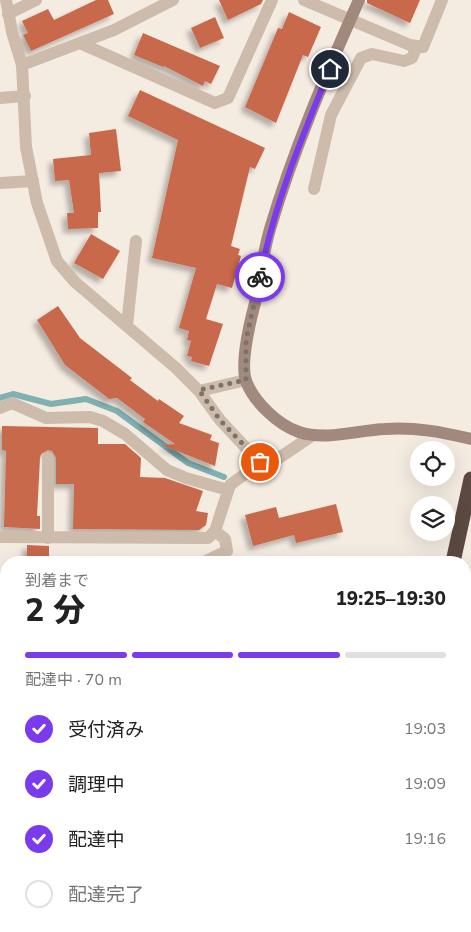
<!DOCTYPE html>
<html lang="ja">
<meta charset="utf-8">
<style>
body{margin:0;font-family:"Nunito Sans","Noto Sans JP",sans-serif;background:#f2f2f2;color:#222;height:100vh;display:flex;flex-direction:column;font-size:19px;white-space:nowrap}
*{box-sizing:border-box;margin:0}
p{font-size:16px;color:#767676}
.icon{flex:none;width:28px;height:28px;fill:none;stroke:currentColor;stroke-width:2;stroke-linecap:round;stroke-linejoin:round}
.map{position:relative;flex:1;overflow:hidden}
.panel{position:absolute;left:0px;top:556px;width:471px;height:376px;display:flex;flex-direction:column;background:#fff;border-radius:20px 20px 0 0;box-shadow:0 5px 20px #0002}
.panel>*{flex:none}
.controls{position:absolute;left:410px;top:441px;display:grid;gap:10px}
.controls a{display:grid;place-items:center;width:45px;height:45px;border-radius:50%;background:#fff;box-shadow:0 5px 20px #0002;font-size:25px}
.pin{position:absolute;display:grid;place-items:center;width:42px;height:42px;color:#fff;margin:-21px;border:2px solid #fff;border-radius:50%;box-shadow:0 1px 5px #0007}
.courier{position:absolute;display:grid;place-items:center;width:50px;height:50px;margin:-25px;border:4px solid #7c3aed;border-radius:50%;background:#fff;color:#222;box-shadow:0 1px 6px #0007}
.head em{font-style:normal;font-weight:800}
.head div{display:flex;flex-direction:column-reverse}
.head{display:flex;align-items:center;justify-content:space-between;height:85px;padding:0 25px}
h1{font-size:32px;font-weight:800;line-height:38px}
.bar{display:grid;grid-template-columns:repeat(4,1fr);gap:8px 5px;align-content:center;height:60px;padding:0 25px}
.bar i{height:6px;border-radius:4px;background:#e0e0e0}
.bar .selected{background:#7c3aed}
.bar p{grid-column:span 4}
ol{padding:0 25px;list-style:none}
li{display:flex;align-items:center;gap:15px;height:55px}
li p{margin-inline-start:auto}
li .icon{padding:5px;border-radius:50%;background:#7c3aed;color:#fff;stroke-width:4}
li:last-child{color:#767676}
li i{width:28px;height:28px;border:2px solid #e0e0e0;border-radius:50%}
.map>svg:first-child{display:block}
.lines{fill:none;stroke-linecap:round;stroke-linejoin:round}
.stream{stroke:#7fb0b2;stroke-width:6}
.building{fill:#c8694b;filter:url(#shadow)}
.lane{stroke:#cdbbac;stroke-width:11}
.street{stroke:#cdbbac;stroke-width:12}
.secondary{stroke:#a18a7d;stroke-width:12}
.highway{stroke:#5c4a42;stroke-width:15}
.done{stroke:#7c716b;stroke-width:5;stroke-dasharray:0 9}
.route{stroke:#7c3aed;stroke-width:6}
</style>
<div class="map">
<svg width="471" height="932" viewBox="0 0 471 932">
<defs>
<filter id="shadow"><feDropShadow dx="-4.5" dy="4.5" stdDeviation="2.5" flood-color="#0004"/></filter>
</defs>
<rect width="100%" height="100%" fill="#f4ebe1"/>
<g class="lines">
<polyline class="stream" points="0,398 13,394 51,404 86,399 117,411 188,463 224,477"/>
</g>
<g class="building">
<polygon points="96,0 108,0 114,14 31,51 23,35 28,33 22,21 48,9 54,20"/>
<polygon points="219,0 263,0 261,4 228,20"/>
<polygon points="367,0 420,0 410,23 367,3"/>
<polygon points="289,12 321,27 308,57 303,55 276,123 245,107 278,28 282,29"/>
<polygon points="215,17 224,38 200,48 191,28"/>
<polygon points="143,33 220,66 211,84 205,81 203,86 164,66 163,67 134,55"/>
<polygon points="140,90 265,148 255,169 250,167 231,246 240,249 238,255 241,256 232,288 217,284 206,319 223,324 209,366 191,361 192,357 187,356 191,341 187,340 189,331 179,328 196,268 152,258 178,140 128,116"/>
<polygon points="116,129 121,171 99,173 101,212 98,212 98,228 68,229 67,213 74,213 69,180 55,181 53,159 91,155 89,133"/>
<polygon points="91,234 120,251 103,279 74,263"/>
<polygon points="58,306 80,338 132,378 130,380 158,401 159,399 184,416 179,423 212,435 210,440 219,443 215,466 162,445 175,444 143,422 145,419 117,398 109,399 65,365 37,320"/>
<polygon points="2,426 98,428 98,444 125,444 141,458 140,477 165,478 203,491 196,511 208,513 206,525 199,530 73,529 74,484 56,484 56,458 52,451 48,450 41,454 40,458 37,516 40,516 40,529 4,527 6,451 2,450"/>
<polygon points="336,504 343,532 296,543 294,535 253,546 245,515 276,507 279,518"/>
<polygon points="27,545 49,546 49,562 27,562"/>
</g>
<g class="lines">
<polyline class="lane" points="0,847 6,874"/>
<g class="street">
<polyline points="6,0 12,32 22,65 26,147 37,203 57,261 75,282 176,368 199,391 246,380"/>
<polyline points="304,0 410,45 423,47 442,0"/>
<polyline points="8,14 36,0"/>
<polyline points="82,44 215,103 228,98 272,0"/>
<polyline points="22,65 114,30 173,0"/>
<polyline points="0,98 25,96"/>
<polyline points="0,183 33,181"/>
<polyline points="314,189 331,115 361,58 372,54 404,61 412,58 417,46"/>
<polyline points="127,325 136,241"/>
<polyline points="199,391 220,420 260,463"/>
<polyline points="0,408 12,403 46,418 90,417 103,421 125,434 167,470 186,478 228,490"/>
<polyline points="48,458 48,538"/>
<polyline points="0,537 208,538 215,531 230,485 260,463 276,460 313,435"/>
<polyline points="204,562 227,551 225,539 215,531"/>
<polyline points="0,910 6,909"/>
<polyline points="117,926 120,932"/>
<polyline points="261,926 263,932"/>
</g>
<g class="secondary">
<path d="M 359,0 C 326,74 293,151 270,229 C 263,253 260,278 255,303 C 250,322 240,362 246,381 C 254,402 278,425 299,432 C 326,441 358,430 385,429 C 416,427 442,432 471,439"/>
<polyline points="69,932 89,926"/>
</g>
<g class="highway">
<polyline points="453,562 471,479"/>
<polyline points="465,747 471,674"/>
<polyline points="465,823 471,870"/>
<polyline points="451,926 452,932"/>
</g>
</g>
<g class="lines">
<polyline class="done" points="260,462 220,420 199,390 246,380 246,340 260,277"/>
<path class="route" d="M 260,277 C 274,204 302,137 330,69"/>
</g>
</svg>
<div class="controls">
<a><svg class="icon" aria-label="locate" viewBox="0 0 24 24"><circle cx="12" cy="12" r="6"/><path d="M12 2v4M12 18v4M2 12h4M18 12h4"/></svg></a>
<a><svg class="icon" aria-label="layers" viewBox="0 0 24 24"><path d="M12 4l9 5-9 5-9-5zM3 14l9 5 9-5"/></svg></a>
</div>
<div class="pin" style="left:260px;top:462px;background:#ea580c"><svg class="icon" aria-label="bag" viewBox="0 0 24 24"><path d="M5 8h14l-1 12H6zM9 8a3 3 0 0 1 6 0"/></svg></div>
<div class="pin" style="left:330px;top:69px;background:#1f2937"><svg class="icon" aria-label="home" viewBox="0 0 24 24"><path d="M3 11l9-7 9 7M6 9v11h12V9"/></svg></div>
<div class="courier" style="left:260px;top:277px"><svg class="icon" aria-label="bike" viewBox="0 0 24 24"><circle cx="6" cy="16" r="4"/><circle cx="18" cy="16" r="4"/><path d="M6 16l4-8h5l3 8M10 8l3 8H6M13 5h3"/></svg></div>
<section class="panel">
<div class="head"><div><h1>2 分</h1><p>到着まで</p></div><em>19:25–19:30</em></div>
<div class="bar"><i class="selected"></i><i class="selected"></i><i class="selected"></i><i></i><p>配達中 · 70 m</p></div>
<ol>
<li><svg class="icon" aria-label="check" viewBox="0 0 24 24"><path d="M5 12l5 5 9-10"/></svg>受付済み<p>19:03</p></li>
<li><svg class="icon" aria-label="check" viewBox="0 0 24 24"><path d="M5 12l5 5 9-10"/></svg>調理中<p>19:09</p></li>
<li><svg class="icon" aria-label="check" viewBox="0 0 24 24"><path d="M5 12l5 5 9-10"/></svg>配達中<p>19:16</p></li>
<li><i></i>配達完了</li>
</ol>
</section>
</div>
